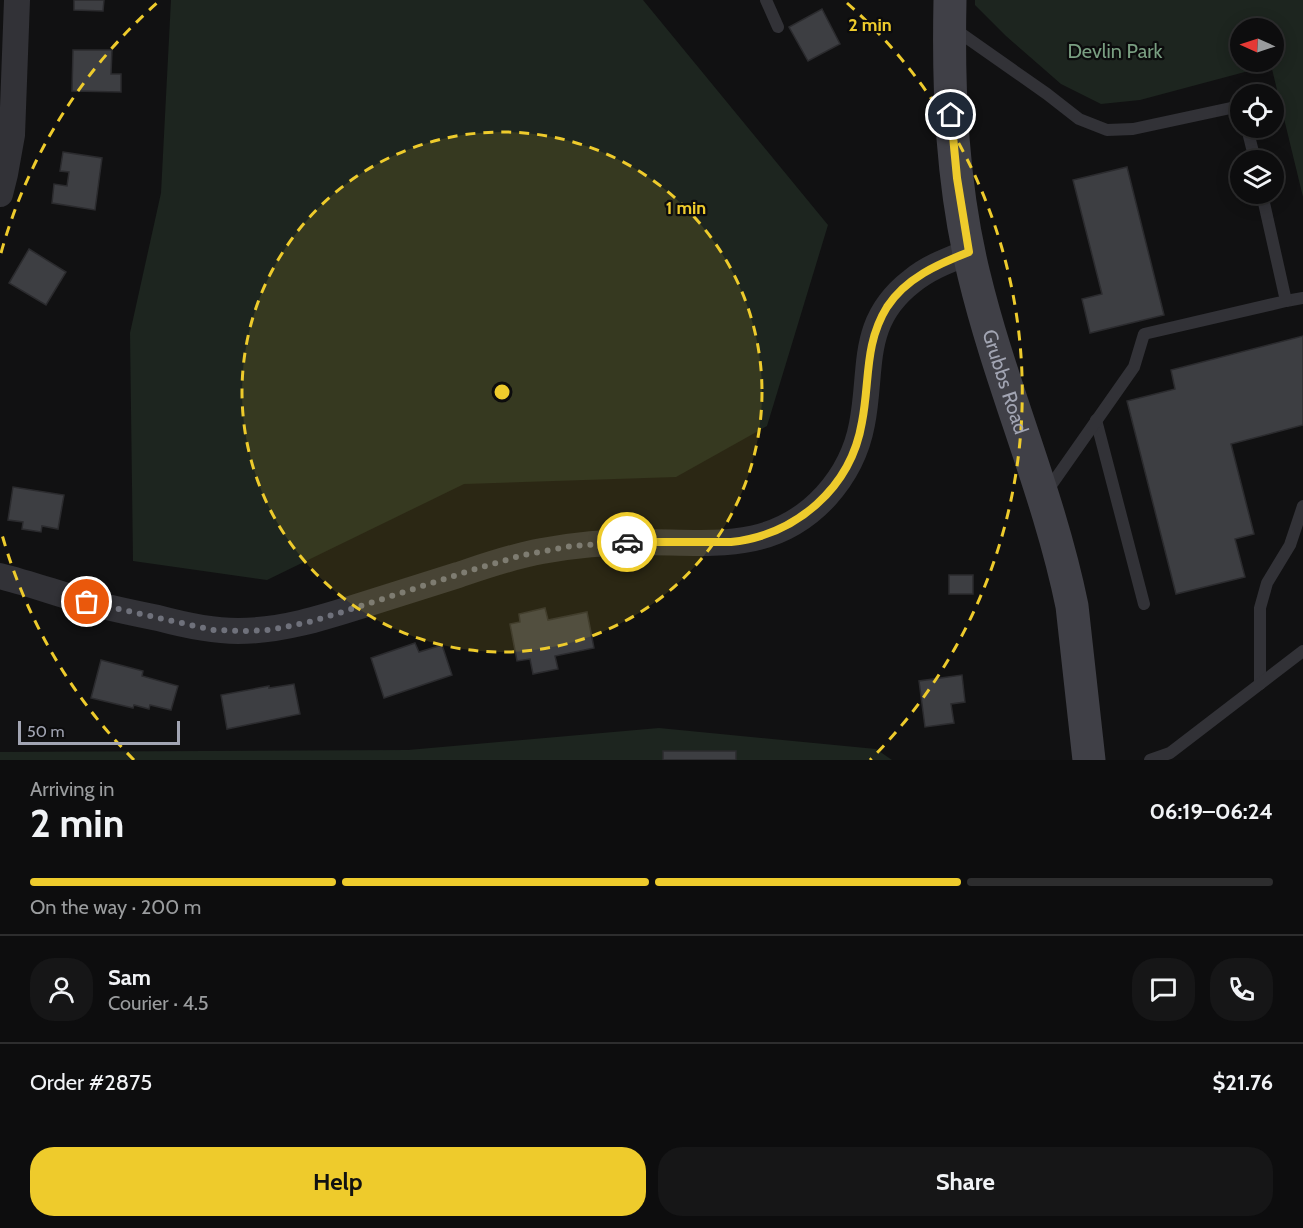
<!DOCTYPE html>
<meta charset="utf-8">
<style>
body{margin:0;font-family:Cabin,sans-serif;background:#161617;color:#f1f3f6;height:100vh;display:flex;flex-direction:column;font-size:22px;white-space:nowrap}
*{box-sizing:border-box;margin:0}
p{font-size:20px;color:#9a9c9e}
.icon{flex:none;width:33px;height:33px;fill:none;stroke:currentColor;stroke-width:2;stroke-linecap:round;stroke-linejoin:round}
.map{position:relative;height:760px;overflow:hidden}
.drawer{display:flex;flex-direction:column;background:#0d0d0e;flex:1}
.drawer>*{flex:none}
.needle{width:39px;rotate:273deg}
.controls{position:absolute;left:1230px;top:18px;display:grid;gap:12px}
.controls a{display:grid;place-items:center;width:54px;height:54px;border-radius:50%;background:#0d0d0e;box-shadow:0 3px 15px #0003,0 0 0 2px #2d2d2e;font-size:30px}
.scale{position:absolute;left:18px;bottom:15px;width:162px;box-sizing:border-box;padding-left:6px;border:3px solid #a2a5b3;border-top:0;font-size:16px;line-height:21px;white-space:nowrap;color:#a2a5b3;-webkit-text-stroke:4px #0c0c0d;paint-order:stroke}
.pin{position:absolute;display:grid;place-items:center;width:51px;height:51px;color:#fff;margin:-26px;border:3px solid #fff;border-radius:50%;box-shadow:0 2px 6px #0007}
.courier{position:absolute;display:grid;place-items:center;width:60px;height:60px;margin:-30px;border:4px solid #eecb2c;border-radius:50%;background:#fff;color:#222;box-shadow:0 2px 8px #0007}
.summary em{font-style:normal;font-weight:800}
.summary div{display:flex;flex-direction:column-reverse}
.summary{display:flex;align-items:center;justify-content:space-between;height:102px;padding:0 30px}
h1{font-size:39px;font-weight:800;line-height:45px}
.bar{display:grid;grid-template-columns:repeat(4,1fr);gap:9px 6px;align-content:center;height:72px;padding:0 30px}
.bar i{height:8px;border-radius:4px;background:#2d2d2e}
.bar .on{background:#eecb2c}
.bar p{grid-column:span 4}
.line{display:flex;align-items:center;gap:15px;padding:0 30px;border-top:2px solid #2d2d2e}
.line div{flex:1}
.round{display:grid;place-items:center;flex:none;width:63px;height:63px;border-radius:24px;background:#161617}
.cta{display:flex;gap:12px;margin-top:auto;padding:12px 30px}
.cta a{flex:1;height:69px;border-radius:24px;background:#eecb2c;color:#111;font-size:24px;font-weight:800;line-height:69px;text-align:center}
.cta a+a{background:#161617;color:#f1f3f6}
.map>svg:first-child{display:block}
.green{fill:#1d251f;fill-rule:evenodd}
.building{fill:#3d3e42;stroke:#2b2b2e;stroke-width:1.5}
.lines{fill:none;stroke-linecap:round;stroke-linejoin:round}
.lane{stroke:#323237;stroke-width:12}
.street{stroke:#323237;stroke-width:26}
.secondary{stroke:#404047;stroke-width:33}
.done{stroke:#6f717b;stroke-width:6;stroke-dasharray:0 10.8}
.route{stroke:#eecb2c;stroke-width:8}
.ring{fill:none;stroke:#eecb2c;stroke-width:3;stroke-dasharray:10 8}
.labels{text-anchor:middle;stroke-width:4.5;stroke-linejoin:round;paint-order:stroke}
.park-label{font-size:20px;fill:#799e81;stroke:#0c0c0d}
.street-label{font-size:20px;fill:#a2a5b3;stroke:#0c0c0d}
.centre{fill:#eecb2c;stroke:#0c0c0d;stroke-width:3}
.ring-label{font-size:18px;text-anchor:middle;font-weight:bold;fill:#eecb2c;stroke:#0c0c0d;stroke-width:4.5;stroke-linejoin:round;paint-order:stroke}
</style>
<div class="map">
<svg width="1303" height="760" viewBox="0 0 1303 760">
<rect width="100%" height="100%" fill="#111112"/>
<g class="green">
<polygon points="171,0 643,0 828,225 767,426 676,477 464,484 267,580 133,561 130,333 161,193"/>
<path d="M 975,0 L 1303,0 L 1303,197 L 1271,65 L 1140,100 L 1101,104 L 1061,84 L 1006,36 L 975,5 ZM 1274,28 L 1274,62 L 1240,62 L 1240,28 Z"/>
<polygon points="659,728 876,749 892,760 0,760 0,752 408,750"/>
</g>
<g class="building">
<polygon points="74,0 104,0 103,11 74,10"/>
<polygon points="822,9 840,44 808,61 789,27"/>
<polygon points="73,50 112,50 111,74 121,74 121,92 72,91"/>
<polygon points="63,152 102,158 95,210 52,203 54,184 67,186 69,172 60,171"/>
<polygon points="1127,167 1164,315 1090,333 1082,299 1102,294 1073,180"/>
<polygon points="29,249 66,272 46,305 9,283"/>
<polygon points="1303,336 1303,425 1231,444 1254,534 1235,539 1245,577 1176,594 1127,401 1175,389 1171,370"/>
<polygon points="13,487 64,495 58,529 42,526 41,532 22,529 23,522 8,520"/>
<rect x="949" y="575" width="24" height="19"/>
<polygon points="545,608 548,620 587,612 594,648 555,656 558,669 533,674 530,659 517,661 510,624 520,622 519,614"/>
<polygon points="415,643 419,652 442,645 452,675 384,698 371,658"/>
<polygon points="101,660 143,671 142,676 178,686 171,710 150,705 149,709 134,705 133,708 91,698"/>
<polygon points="962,675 965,702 951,704 954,723 925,727 919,681"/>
<polygon points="294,684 300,714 227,729 221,695 269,686 269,688"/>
<rect x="663" y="751" width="73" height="9"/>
</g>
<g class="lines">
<g class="lane">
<polyline points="766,0 778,27"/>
<polyline points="953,28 1047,94 1079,119 1107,130 1133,129 1240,106"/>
<polyline points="1247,128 1255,160"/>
<polyline points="1286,301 1303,298"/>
<polyline points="1096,420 1144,604"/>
<polyline points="1047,491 1134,367 1144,334 1286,301 1262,194"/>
<polyline points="1260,684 1260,608 1267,583 1290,545 1303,506"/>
<polyline points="1150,760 1170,753 1303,651"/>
</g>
<g class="street">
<polyline points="0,194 5,174 12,135 17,0"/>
<path d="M 0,576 C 28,583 56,593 84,601 C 108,608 133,613 158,618 C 184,625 211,631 238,631 C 281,631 322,618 363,605 C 395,595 426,585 458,575 C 485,566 513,556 542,551 C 574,545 608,542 640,542 C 710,542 773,554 826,496 C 844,476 857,451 862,424 C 873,368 859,322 912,281 C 929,267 949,260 969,252"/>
</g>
<path class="secondary" id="s1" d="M 950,0 C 948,92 952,185 974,275 C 1001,387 1049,493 1072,606 L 1089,760"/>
</g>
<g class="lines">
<polyline class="done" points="87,602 213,630 248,631 270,630 309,622 336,614 469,571 523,555 572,546 627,542"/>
<path class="route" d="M 627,542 L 731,542 C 796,535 851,488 862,422 C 870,382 864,344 887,307 C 906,278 938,264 969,252 L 957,178 L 951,115"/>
</g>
<circle cx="502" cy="392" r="260" fill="#eecb2c" fill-opacity=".12"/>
<g class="ring">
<circle cx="502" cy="392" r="260"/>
<path d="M134 760A520 520 0 0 1 1 531M1 253A520 520 0 0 1 157 3M847 3A520 520 0 0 1 870 760"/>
</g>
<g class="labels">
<g class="park-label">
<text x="1115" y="58">Devlin Park</text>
</g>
<g class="street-label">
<text dy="7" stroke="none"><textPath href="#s1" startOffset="388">Grubbs Road</textPath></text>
</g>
</g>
<circle cx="502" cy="392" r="9" class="centre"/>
<g class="ring-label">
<text x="870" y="31">2 min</text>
<text x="686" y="214">1 min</text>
</g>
</svg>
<div class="controls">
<a><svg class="needle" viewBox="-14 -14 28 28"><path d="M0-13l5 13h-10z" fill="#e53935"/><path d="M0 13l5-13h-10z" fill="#9a9c9e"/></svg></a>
<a><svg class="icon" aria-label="locate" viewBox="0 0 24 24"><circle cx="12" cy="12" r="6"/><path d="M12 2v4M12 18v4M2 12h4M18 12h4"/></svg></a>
<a><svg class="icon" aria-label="layers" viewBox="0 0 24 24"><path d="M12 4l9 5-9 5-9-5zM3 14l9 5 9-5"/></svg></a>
</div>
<div class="scale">50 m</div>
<div class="pin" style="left:87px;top:602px;background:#ea580c"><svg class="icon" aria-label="bag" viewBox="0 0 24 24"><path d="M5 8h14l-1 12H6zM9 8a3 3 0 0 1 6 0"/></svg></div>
<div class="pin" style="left:951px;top:115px;background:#1f2937"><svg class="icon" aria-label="home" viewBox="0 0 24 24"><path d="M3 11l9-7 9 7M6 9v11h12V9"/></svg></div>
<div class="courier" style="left:627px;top:542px"><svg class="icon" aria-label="car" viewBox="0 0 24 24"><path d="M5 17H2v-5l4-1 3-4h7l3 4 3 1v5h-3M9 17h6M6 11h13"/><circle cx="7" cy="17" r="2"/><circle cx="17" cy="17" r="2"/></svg></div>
</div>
<section class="drawer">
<div class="summary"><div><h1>2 min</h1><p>Arriving in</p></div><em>06:19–06:24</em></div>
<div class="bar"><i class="on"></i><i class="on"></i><i class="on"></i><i></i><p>On the way · 200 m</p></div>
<div class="line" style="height:108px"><a class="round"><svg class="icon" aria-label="person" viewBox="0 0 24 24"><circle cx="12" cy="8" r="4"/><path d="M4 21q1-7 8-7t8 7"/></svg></a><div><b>Sam</b><p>Courier · 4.5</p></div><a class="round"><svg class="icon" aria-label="chat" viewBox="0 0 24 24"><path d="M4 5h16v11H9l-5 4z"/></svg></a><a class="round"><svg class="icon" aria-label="phone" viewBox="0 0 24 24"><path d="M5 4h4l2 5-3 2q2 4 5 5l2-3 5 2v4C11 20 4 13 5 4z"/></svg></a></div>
<div class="line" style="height:78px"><div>Order #2875</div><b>$21.76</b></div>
<div class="cta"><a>Help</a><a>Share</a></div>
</section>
